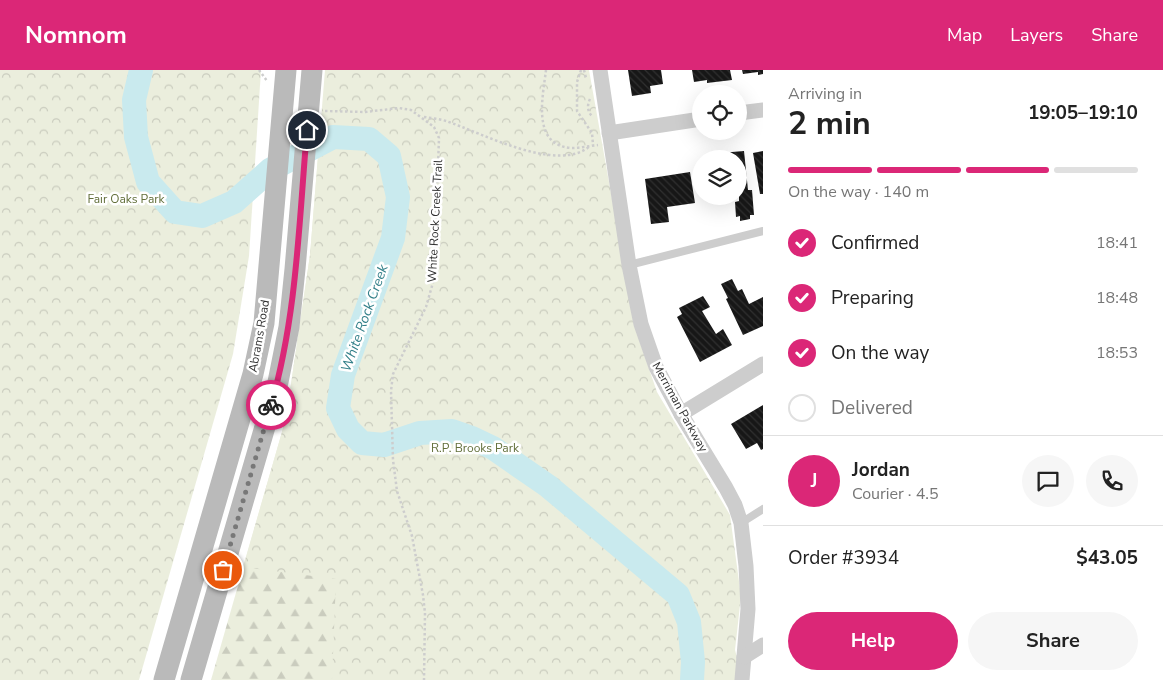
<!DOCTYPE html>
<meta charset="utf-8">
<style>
body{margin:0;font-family:"Nunito Sans",sans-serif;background:#f6f6f6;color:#222;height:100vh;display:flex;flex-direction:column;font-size:19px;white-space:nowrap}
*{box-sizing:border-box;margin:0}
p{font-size:16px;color:#767676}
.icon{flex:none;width:28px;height:28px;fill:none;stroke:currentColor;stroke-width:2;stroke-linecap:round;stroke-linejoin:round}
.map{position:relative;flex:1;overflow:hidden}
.panel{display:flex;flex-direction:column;background:#fff;width:400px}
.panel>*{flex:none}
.buttons{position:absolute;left:692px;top:15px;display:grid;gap:10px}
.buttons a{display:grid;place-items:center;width:55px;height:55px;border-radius:50%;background:#fff;box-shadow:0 5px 20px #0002;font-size:25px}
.pin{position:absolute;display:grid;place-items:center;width:42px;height:42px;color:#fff;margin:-21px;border:2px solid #fff;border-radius:50%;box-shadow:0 1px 5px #0007}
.courier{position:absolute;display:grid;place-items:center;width:50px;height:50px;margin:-25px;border:4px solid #db2777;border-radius:50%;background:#fff;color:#222;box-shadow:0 1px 6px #0007}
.headline em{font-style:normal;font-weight:700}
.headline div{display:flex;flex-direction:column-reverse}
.headline{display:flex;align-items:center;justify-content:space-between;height:85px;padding:0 25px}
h1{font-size:32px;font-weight:700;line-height:38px}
.bar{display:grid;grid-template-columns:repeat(4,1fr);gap:8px 5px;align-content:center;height:60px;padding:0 25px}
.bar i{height:6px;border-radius:4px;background:#e0e0e0}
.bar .active{background:#db2777}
.bar p{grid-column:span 4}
.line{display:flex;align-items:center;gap:12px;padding:0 25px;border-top:1px solid #e0e0e0}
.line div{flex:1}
.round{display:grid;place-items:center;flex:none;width:52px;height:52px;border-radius:26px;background:#f6f6f6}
ol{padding:0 25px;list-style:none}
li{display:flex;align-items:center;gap:15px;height:55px}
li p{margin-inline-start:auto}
li .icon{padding:5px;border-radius:50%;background:#db2777;color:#fff;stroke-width:4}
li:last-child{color:#767676}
li i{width:28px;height:28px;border:2px solid #e0e0e0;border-radius:50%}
.action{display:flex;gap:10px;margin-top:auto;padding:10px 25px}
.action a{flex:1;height:58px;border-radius:30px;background:#db2777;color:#fff;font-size:20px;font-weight:700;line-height:58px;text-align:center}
.action a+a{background:#f6f6f6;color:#222}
header{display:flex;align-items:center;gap:30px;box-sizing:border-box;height:70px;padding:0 25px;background:#db2777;color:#fff}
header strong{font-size:24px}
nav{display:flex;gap:28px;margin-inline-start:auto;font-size:18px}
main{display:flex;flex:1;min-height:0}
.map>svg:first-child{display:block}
.forest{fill:url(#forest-firs)}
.park{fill:url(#park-crowns)}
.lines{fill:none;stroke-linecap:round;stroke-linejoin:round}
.river{stroke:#c9eaee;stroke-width:24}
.building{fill:url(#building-back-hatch)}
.path{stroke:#cdcdcd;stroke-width:2.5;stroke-dasharray:2.5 2.5;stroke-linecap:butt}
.service{stroke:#cdcdcd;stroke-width:8}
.minor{stroke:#cdcdcd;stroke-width:15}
.secondary-bridge{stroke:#bababa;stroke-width:21}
.done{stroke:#787878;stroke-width:5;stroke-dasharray:0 9}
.route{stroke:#db2777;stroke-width:6}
.labels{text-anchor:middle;stroke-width:5;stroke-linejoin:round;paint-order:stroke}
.park-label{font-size:12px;fill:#626f3a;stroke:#fff}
.street-label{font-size:12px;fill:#303030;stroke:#fff}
.water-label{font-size:14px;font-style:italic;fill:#35818a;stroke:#fff}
</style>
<header>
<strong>Nomnom</strong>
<nav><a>Map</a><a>Layers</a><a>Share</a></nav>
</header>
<main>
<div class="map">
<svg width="763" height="610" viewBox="0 0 763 610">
<defs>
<pattern id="forest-firs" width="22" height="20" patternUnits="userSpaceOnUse" patternTransform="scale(1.25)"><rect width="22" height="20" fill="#ebeedd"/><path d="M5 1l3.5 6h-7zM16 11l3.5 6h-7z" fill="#caccbe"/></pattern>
<pattern id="park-crowns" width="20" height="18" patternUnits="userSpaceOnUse" patternTransform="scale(1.25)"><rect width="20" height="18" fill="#ebeedd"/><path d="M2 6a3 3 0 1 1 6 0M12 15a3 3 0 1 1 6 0" fill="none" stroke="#caccbe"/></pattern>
<pattern id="building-back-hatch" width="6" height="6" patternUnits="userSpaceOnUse" patternTransform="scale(1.25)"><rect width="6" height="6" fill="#171717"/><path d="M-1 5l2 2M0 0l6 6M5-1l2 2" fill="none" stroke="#303030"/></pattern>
</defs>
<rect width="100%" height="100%" fill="#fff"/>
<polygon class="forest" points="318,86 390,610 211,610 286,348 310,185"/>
<g class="park">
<polygon points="0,0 261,0 249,186 233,284 139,610 0,610"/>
<polygon points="325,0 589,0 635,258 657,322 730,445 741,526 735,580 743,610 332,610 336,509 243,497 286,348 310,185"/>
</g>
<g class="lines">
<polyline class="river" points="141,0 134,30 136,67 148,112 175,142 202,146 234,132 270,100 333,67 369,69 389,86 398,127 393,168 343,305 338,338 348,359 362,373 384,375 420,363 452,361 472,368 493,378 548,416 678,525 689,552 693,592 692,610"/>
</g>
<g class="building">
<polygon points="628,0 661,0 663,14 650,16 651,23 632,26"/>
<polygon points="692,0 730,0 732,10 707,13 707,10 694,12"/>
<polygon points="742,0 763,0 763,4 758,5 758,2 743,4"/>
<polygon points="744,81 748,120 752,120 754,145 750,145 750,149 740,151 740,146 736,147 735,132 739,131 739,122 741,122 741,120 739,120 739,89 711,88 721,86 720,83"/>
<polygon points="763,81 763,124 760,124 753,83"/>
<polygon points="690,102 695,133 667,137 669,152 651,154 645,109"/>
<polygon points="732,209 738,221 742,219 749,234 763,227 763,256 743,265 726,229 728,228 721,214"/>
<polygon points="703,226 710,237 702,241 716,264 723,259 732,275 700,292 677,247 682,244 679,238"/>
<polygon points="763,335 763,379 761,380 757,373 746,379 731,354"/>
</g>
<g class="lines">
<g class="path">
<polyline points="259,0 267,11"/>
<path d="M 546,0 C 543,26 531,75 571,78 C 580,78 589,76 598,75"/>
<polyline points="581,0 577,12 577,41 592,63 593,75"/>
<polyline points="584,0 586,8"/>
<path d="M 590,29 C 587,35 587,42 593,47"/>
<polyline points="325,41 365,42 399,38 411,40 434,57 439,68 434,209 426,237 393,304 391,321 393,390 397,421 412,466 423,525 425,543 424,610"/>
<path d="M 424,47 C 431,48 439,49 446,51 C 482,63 558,104 590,76"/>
</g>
<g class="service">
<polyline points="629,195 763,161"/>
<polyline points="741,453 763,439"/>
</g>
<g class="minor">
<polyline points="600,0 629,195 641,254 656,297 681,344 726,418 735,435 741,453 746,496 748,539 742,610"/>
<polyline points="739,43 763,40"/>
<polyline points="609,63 701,49"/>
<polyline points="681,344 763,294"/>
<polyline points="744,587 763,575"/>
</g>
<g class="secondary-bridge">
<polyline points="164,610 253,304 264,253 286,0"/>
<polyline points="191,610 278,312 289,257 295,199 312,0"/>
</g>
</g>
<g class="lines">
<polyline class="done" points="223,500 271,335"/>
<path class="route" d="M 271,335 C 297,246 299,151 307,60"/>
</g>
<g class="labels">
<g class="park-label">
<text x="126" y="133">Fair Oaks Park</text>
<text x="475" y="382">R.P. Brooks Park</text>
</g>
<g class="street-label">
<text transform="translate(435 151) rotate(-87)" y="4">White Rock Creek Trail</text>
<text transform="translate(259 266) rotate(-80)" y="4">Abrams Road</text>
<text transform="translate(680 337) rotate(61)" y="4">Merriman Parkway</text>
</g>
<g class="water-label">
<text transform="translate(364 248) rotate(-70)" y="5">White Rock Creek</text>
</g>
</g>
</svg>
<div class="buttons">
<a><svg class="icon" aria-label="locate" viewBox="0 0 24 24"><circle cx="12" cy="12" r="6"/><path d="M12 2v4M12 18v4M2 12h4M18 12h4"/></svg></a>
<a><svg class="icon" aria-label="layers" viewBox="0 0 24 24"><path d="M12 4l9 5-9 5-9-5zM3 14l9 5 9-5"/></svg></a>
</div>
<div class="pin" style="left:223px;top:500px;background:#ea580c"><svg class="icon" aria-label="bag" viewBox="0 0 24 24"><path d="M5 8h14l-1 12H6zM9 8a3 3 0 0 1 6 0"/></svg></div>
<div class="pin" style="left:307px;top:60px;background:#1f2937"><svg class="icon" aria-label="home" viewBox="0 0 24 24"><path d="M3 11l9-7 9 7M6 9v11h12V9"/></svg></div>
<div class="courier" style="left:271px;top:335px"><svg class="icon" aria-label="bike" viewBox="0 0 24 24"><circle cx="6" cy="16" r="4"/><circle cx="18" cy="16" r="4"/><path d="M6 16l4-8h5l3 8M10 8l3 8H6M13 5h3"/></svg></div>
</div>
<section class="panel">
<div class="headline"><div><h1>2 min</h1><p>Arriving in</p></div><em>19:05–19:10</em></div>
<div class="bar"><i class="active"></i><i class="active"></i><i class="active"></i><i></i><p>On the way · 140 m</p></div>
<ol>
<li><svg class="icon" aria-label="check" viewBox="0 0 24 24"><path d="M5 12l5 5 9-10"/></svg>Confirmed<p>18:41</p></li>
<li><svg class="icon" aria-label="check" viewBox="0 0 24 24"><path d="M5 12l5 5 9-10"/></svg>Preparing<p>18:48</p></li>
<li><svg class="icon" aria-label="check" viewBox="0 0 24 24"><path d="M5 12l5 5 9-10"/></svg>On the way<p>18:53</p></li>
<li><i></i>Delivered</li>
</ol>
<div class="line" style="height:90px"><b class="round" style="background:#db2777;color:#fff">J</b><div><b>Jordan</b><p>Courier · 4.5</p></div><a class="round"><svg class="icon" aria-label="chat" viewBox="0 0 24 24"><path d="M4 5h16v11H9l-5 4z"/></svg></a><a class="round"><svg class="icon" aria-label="phone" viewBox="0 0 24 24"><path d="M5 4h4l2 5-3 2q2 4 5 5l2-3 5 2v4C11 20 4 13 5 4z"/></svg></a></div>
<div class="line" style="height:65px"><div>Order #3934</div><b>$43.05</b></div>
<div class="action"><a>Help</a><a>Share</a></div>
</section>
</main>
